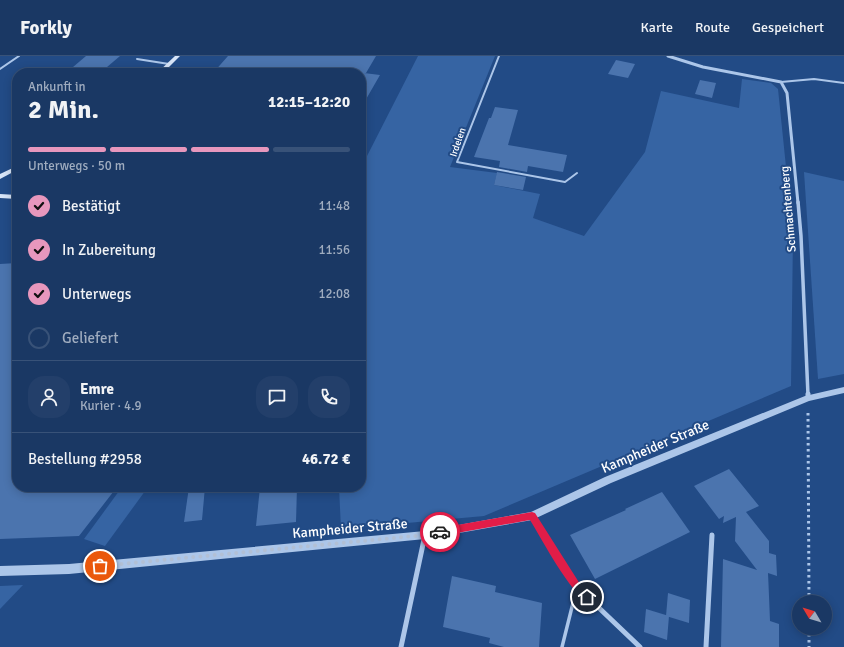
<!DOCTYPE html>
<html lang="de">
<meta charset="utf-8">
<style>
body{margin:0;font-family:Signika,sans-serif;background:#233f6a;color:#f1f3f6;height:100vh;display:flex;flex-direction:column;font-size:15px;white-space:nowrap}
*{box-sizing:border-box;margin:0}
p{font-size:13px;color:#9facbf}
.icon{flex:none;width:22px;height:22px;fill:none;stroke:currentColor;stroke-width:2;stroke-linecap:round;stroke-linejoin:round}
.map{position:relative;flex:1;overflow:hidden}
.drawer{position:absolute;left:12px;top:12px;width:354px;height:424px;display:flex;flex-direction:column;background:#1a3864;border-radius:16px;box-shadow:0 2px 10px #0003,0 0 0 1px #385278}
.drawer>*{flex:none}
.needle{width:26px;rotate:308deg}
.buttons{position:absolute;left:792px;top:539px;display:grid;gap:8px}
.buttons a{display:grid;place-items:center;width:40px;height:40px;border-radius:50%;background:#1a3864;box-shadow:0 2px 10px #0003,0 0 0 1px #385278;font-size:20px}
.pin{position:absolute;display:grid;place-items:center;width:34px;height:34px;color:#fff;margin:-17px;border:2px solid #fff;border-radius:50%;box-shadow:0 1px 4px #0007}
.courier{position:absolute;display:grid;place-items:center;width:40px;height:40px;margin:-20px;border:3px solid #e11d48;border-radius:50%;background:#fff;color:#222;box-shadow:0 1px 5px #0007}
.overview em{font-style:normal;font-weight:800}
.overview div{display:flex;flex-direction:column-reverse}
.overview{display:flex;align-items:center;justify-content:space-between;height:68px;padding:0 16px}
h1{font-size:26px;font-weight:800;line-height:30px}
.bar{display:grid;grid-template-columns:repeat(4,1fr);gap:6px 4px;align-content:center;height:48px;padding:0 16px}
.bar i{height:5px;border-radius:3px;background:#385278}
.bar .selected{background:#e797bd}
.bar p{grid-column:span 4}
.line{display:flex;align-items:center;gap:10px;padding:0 16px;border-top:1px solid #385278}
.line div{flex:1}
.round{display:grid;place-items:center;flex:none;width:42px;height:42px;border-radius:16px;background:#233f6a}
ol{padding:0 16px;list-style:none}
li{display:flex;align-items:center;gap:12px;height:44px}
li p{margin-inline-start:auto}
li .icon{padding:4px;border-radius:50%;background:#e797bd;color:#111;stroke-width:4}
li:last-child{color:#9facbf}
li i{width:22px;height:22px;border:2px solid #385278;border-radius:50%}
header{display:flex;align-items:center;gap:24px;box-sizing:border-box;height:56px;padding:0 20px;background:#1a3864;border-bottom:1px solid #385278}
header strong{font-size:19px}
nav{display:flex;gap:22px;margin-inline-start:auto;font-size:14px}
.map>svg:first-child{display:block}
.green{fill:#3664a3}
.building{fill:#4b74ae}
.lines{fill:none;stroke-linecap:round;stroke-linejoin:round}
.path{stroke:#acc6e9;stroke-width:3;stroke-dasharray:2.5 3.5;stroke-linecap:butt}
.service-far1{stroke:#acc6e9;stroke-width:2}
.service{stroke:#acc6e9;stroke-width:3.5}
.minor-far2{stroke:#acc6e9;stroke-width:3}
.minor-far1{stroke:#acc6e9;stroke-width:3.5}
.minor{stroke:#acc6e9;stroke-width:5}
.tertiary{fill:#acc6e9;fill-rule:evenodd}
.secondary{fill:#d7e4f7;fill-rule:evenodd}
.route{fill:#e11d48}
.done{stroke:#b2c0d5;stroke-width:4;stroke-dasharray:0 7.2}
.labels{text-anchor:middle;stroke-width:4;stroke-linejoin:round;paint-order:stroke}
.far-street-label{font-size:10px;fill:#fff;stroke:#224b86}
.street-label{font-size:12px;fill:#fff;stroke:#224b86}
.near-street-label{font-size:14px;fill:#fff;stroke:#224b86}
</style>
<header>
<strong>Forkly</strong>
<nav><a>Karte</a><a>Route</a><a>Gespeichert</a></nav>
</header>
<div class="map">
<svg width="844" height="591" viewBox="0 0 844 591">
<rect width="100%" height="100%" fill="#224b86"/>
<g class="green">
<polygon points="418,0 495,0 450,111 497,117 494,129 540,138 533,162 584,180 645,96 661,35 739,52 742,23 771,27 778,33 793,179 791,330 484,460 341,473 339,431 361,431 361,107 366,102"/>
<polygon points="804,116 844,125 844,318 818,323"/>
<polygon points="122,431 148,431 105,490 84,483"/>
<polygon points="23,529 0,553 0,530"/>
</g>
<g class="building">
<polygon points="86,0 120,0 100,17 66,17"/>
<polygon points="228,0 376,0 366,17 364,17 380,19 361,52 361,17 213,17"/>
<polygon points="616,4 635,8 628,22 608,18"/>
<polygon points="700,24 716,27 712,42 695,38"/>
<polygon points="495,51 518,54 508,89 567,99 563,116 528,110 527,116 499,111 500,105 474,101 489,62 491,62"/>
<polygon points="497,116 526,121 523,134 494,129"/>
<polygon points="17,207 17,431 117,431 79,480 0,483 0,208"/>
<polygon points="729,413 759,450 746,456 769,485 769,497 776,499 777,520 768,517 769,540 770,565 779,568 779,591 721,591 723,503 757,514 735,485 736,461 723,467 724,460 719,463 694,430"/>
<polygon points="189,431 205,431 202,464 184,466"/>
<polygon points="260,431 297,431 296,466 256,470"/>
<polygon points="662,436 690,476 595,523 570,479 626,454 625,453"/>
<polygon points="452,520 496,530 495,536 542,547 539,591 504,591 489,587 490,582 443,571"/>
<polygon points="668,537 690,544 689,567 666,560"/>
<polygon points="646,553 669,560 667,584 644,576"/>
</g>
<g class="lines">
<g class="path">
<polyline points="808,357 809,546"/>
<polyline points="809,572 809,591"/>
</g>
<g class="service-far1">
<polyline points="499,0 457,106 565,126 577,117"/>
<polyline points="137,3 169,8"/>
<polyline points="0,13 19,0"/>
<polyline points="781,26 814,23 844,27"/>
</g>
<polyline class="service" points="562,591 577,531"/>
<polyline class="minor-far2" points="668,0 703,11 781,26 787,37 798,147"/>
<polyline class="minor-far1" points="798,146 801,180 808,339"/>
<g class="minor">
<polyline points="808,338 808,342"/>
<polyline points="532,460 577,531 640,591"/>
<polyline points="401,591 425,479"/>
<polyline points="706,591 712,479"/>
</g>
<polygon class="tertiary" points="844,331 844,337 809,345 611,427 532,464 425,483 69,518 0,520 0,510 69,508 425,475 531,456 605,421 805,340"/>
<g class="secondary">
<polygon points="175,0 180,0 163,17 157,17"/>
<polygon points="17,110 17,114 0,123 0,118"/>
<polygon points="0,138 17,139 17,143 0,142"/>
</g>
</g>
<path class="route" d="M 532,456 L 535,457 L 580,528 L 592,541 L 590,544 L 587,545 C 571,538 541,482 530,464 L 440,480 L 436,476 L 440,472 Z"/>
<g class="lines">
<polyline class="done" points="100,510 425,479 440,476"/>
</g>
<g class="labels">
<g class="far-street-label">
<text transform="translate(457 86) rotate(-71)" y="4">Irdelen</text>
</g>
<g class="street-label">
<text transform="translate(788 153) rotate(-95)" y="4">Schmachtenberg</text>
</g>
<g class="near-street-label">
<text transform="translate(655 390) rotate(-23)" y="5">Kampheider Straße</text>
<text transform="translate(350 472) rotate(-5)" y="5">Kampheider Straße</text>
</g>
</g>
</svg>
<div class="buttons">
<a><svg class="needle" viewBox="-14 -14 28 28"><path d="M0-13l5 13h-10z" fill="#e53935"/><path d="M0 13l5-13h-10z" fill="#9facbf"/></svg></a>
</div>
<div class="pin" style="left:100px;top:510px;background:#ea580c"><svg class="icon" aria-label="bag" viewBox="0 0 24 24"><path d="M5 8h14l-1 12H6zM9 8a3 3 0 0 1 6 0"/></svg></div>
<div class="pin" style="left:587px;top:541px;background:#1f2937"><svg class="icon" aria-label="home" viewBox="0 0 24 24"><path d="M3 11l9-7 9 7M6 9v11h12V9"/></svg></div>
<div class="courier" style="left:440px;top:476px"><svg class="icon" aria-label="car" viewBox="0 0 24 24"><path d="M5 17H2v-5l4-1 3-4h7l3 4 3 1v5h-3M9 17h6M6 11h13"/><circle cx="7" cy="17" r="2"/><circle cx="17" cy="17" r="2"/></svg></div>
<section class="drawer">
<div class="overview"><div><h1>2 Min.</h1><p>Ankunft in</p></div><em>12:15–12:20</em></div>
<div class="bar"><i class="selected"></i><i class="selected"></i><i class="selected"></i><i></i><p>Unterwegs · 50 m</p></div>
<ol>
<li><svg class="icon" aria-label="check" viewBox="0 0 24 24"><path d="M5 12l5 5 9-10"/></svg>Bestätigt<p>11:48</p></li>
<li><svg class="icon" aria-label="check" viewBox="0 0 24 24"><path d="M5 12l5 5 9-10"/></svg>In Zubereitung<p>11:56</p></li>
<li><svg class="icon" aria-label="check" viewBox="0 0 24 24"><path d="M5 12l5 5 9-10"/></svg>Unterwegs<p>12:08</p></li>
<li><i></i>Geliefert</li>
</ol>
<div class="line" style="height:72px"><a class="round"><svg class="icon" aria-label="person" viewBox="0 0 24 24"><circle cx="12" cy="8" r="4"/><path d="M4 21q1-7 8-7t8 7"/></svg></a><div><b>Emre</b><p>Kurier · 4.9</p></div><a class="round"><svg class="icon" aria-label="chat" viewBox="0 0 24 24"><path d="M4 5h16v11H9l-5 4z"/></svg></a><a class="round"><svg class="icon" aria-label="phone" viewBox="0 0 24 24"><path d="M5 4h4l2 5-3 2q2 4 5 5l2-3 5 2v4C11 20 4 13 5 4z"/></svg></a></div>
<div class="line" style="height:52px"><div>Bestellung #2958</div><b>46.72 €</b></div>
</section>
</div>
